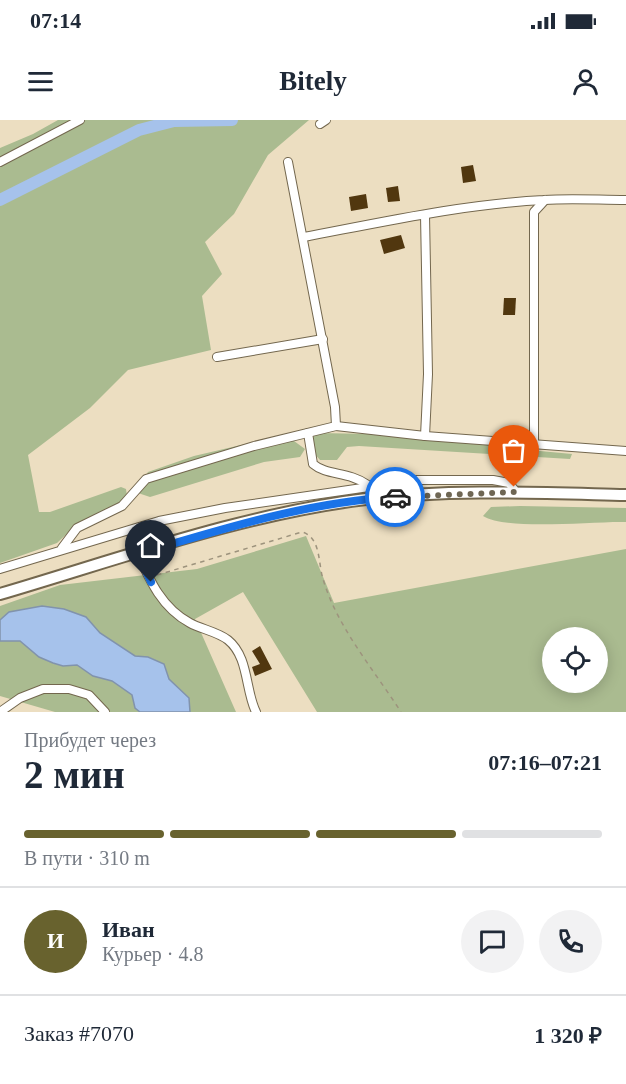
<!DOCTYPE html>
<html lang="ru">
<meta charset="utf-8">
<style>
body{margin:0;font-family:"Times New Roman",serif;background:#f2f2f3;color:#1f2937;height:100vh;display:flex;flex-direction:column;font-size:22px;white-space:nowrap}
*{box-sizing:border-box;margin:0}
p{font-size:20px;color:#747a83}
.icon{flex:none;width:33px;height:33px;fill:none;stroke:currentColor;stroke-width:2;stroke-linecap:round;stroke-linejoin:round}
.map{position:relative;height:592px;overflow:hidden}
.panel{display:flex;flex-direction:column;background:#fff;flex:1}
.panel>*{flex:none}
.fabs{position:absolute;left:542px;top:507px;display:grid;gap:12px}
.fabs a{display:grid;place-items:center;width:66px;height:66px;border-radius:50%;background:#fff;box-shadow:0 3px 15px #0003;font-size:30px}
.pin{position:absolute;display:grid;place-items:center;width:51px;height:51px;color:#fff;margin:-62px -26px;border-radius:50% 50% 50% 0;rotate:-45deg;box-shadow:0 0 6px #0007}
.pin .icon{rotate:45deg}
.courier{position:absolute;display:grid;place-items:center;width:60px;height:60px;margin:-30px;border:4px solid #1a73e8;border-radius:50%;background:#fff;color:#222;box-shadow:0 2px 8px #0007}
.headline em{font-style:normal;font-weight:800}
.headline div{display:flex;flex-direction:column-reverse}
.headline{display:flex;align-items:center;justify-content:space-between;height:102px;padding:0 24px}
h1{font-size:39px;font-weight:800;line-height:45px}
.bar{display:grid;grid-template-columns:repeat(4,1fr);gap:9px 6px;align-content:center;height:72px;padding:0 24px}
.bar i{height:8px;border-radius:4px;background:#e0e1e3}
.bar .current{background:#68622e}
.bar p{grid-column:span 4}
.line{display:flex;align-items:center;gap:15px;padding:0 24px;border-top:2px solid #e0e1e3}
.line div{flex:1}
.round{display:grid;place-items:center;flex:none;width:63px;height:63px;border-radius:32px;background:#f2f2f3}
.status{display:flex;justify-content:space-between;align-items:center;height:42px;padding:0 30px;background:#fff;direction:ltr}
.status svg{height:16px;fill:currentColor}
header{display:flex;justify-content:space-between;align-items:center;height:78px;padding:0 24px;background:#fff;font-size:27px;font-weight:800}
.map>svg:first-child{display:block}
.green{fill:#aabb90;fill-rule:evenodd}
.water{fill:#a6c2eb;stroke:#8193ac;stroke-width:1.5}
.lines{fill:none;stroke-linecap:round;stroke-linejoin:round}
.river{stroke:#a6c2eb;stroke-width:12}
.building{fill:#51370f}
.minor-casing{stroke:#73674e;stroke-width:10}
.highway-casing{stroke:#73674e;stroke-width:14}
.path{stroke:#9d937d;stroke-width:1.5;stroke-dasharray:4.5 4.5;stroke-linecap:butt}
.minor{stroke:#fff;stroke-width:8}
.highway{stroke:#fff;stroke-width:10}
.done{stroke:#6e6654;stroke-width:6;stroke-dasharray:0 10.8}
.route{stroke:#1a73e8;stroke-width:8}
</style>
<div class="status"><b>07:14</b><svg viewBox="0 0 49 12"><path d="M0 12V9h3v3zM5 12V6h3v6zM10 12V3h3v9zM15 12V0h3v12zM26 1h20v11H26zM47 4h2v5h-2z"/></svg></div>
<header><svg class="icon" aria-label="menu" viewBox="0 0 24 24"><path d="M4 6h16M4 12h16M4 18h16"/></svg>Bitely<svg class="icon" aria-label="person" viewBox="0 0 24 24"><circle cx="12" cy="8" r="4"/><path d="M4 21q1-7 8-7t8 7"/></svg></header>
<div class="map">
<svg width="626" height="592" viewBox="0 0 626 592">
<rect width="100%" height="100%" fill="#ecdec1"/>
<g class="green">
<polygon points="58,0 309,0 268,35 234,94 205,122 222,154 202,176 211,230 128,250 90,288 28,335 39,392 50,392 121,367 126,369 127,376 119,385 75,406 57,423 0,443 0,28 33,14"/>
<polygon points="317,313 429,315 464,319 498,327 572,334 570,339 359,326 347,327 337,340 320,340 312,331 309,322"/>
<polygon points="271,318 294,321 305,329 300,337 264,342 150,377 135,372 148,352 194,336"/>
<path d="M 520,386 L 626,388 L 626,402 C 593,401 507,411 483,396 L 491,387 Z"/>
<path d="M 306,416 L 334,483 L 626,429 L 626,592 L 317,592 L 243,472 L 195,499 L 236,592 L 190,592 L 189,578 L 169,559 L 164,544 L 148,537 L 135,537 L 100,513 L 86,497 L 64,489 L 0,500 L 0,486 L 60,465 L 197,449 ZM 552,518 L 597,518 L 597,562 L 552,562 Z"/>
<polygon points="0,521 20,521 39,537 53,543 63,546 77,545 93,556 112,561 132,575 135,588 140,592 55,592 0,576"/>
</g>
<polygon class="water" points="42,486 64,489 86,497 100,513 135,536 148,537 164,544 169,559 189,578 190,592 140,592 135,588 132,575 112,561 93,556 77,545 63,546 53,543 39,537 20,521 0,521 0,500 9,492"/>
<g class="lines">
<polyline class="river" points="0,80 139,10 174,1 232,0"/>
</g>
<g class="building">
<polygon points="473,45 476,61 463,63 461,47"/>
<polygon points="398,66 400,81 388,82 386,68"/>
<polygon points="366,74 368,88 351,91 349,77"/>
<polygon points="401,115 405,128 384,134 380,120"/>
<polygon points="504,178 516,178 515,195 503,195"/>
<polygon points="260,526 272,549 255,556 252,547 260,544 252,531"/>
</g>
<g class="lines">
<defs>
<g id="minor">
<polyline points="320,4 326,0"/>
<polyline points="0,42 80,0"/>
<path d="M 304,117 C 383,102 464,84 544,80 C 571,78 599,80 626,80"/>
<polyline points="217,237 323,219"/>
<polyline points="336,306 425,316 626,331"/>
<path d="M 308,313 L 313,344 C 327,356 348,351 368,365"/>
<polyline points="425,316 428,254 425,95"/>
<polyline points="534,324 534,92 545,80"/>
<polyline points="62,428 77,408 122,386 146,359 254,326 336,306 335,287 288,42"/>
<path d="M 138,434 C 150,461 162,488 190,503 C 201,509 218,512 228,520 C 249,537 245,570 256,592"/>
<polyline points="0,449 159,401 225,388 417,360 493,360 509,363 516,372"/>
<polyline points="0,592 20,578 43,569 69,569 89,575 105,592"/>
</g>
<path id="highway" d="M 0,474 C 119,439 243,394 366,379 C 452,369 540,373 626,375"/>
</defs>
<use href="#minor" class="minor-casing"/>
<use href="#highway" class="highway-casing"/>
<path class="path" d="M 157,455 L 302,412 C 321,417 318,443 323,459 C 337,507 374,550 401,592"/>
<use href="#minor" class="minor"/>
<use href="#highway" class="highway"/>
</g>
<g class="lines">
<polyline class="done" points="395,377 516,372 514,367"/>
<path class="route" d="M 151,462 L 138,434 C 222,409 308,382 395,377"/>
</g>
</svg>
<div class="fabs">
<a><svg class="icon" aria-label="locate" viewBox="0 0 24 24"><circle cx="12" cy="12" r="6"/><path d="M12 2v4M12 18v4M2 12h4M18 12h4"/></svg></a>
</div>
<div class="pin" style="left:514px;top:367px;background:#ea580c"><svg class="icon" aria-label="bag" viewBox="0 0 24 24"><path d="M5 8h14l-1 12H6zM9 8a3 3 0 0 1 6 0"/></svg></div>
<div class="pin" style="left:151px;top:462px;background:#1f2937"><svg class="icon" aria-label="home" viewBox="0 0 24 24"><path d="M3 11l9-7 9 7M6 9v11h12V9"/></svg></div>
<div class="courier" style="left:395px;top:377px"><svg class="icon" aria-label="car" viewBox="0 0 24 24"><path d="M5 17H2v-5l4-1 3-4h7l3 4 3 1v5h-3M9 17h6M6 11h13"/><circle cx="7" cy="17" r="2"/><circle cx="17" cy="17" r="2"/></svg></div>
</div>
<section class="panel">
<div class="headline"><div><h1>2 мин</h1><p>Прибудет через</p></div><em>07:16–07:21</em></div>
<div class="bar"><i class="current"></i><i class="current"></i><i class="current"></i><i></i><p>В пути · 310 m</p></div>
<div class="line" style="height:108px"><b class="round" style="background:#68622e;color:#fff">И</b><div><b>Иван</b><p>Курьер · 4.8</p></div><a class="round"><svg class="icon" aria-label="chat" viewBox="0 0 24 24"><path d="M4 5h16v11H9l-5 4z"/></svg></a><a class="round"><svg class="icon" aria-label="phone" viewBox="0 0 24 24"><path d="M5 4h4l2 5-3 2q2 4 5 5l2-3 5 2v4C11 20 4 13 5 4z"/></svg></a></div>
<div class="line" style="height:78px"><div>Заказ #7070</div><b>1 320 ₽</b></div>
</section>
